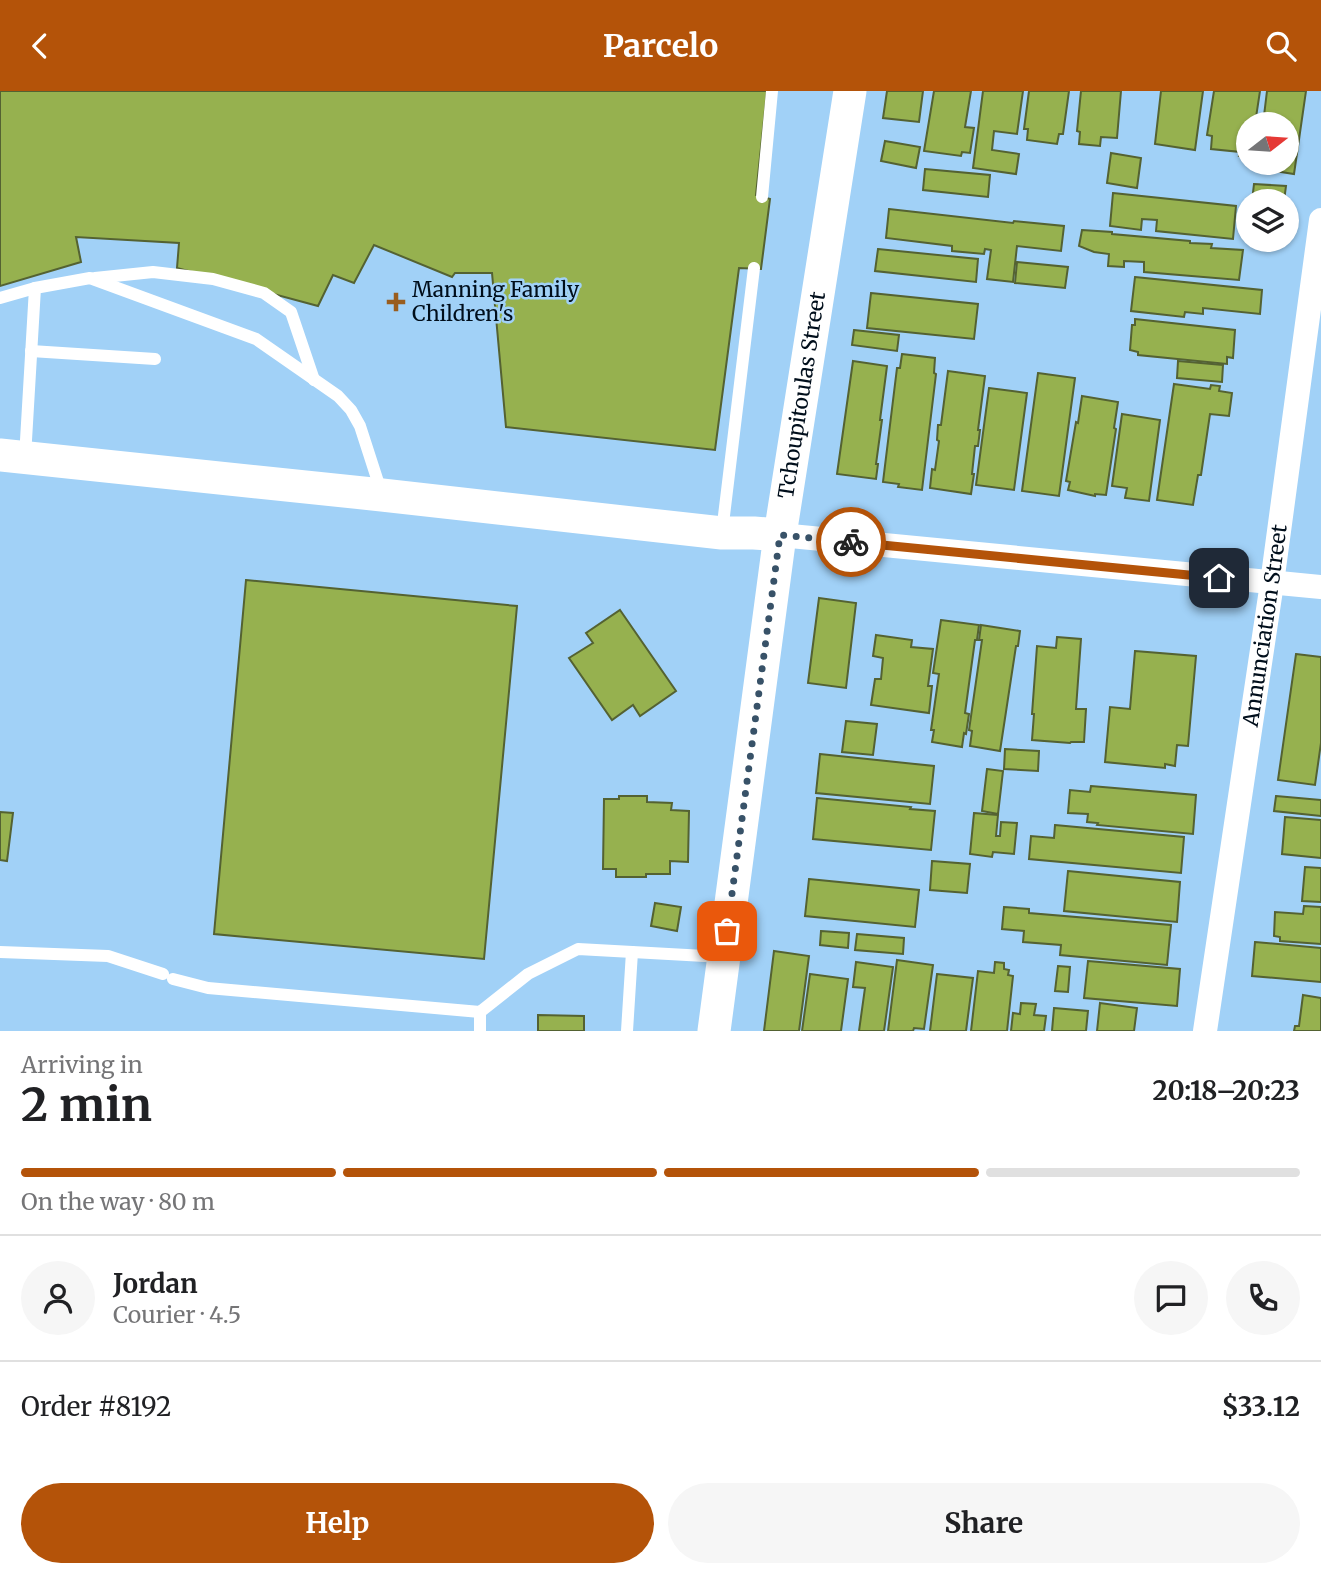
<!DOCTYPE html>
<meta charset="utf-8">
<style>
body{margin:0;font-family:Merriweather,serif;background:#f6f6f6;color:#202124;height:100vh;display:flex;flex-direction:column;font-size:26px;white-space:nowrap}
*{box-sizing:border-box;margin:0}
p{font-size:23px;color:#757577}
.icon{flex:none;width:38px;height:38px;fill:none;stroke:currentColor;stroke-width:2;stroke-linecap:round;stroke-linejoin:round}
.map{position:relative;height:940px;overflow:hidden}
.sheet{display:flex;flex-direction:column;background:#fff;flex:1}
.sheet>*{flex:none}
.needle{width:46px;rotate:73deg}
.fabs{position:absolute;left:1236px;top:21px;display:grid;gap:14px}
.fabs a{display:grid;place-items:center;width:63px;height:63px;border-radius:50%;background:#fff;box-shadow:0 2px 5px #0004;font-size:35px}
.pin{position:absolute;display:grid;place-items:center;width:60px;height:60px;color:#fff;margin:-30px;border-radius:14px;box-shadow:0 4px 10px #0006}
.courier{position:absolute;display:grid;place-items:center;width:70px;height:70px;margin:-35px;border:5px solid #b45309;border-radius:50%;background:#fff;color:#222;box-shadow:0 2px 9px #0007}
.head em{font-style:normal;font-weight:700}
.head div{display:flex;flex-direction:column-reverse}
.head{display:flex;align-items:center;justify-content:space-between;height:119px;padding:0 21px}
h1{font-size:46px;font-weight:700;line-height:52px}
.bar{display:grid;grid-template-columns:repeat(4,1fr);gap:10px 7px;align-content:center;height:84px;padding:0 21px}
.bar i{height:9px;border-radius:5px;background:#e0e0e0}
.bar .current{background:#b45309}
.bar p{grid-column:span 4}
.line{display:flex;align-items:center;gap:18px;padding:0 21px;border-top:2px solid #e0e0e0}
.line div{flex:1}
.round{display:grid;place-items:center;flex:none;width:74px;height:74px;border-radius:37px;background:#f6f6f6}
.cta{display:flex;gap:14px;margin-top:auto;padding:14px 21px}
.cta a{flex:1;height:80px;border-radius:42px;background:#b45309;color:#fff;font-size:28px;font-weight:700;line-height:80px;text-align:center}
.cta a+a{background:#f6f6f6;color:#202124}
header{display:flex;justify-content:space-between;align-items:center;height:91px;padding:0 21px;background:#b45309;color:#fff;font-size:32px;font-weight:700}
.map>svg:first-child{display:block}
.building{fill:#96b14f;stroke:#546232;stroke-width:2}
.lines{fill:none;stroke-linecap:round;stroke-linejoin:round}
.lane{stroke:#fff;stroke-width:12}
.street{stroke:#fff;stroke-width:24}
.secondary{stroke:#fff;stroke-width:33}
.done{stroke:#385268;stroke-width:7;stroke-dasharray:0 12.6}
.route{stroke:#b45309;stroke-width:9}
.poi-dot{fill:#995d1e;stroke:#a1d1f7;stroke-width:2.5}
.labels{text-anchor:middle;stroke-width:5;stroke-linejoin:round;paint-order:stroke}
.poi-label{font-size:21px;fill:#000e1b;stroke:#a1d1f7;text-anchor:start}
.street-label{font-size:21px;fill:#000e1b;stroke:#a1d1f7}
</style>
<header><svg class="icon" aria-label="back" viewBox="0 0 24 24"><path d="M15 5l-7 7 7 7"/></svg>Parcelo<svg class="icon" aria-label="search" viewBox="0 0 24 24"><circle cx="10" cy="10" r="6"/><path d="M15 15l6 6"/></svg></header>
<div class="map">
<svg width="1321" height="940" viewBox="0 0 1321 940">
<rect width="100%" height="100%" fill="#a1d1f7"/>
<g class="building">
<polygon points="0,0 767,0 756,104 770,108 761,178 739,177 715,359 506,336 492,182 455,182 452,186 374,154 354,192 333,184 318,215 177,177 179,152 76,146 81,171 0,195"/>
<polygon points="887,0 923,0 919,31 883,27"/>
<polygon points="934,0 971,0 965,36 974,37 970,62 962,61 961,65 924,60"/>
<polygon points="983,0 1023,0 1017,43 994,40 992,59 1019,63 1016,83 973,77"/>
<polygon points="1029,0 1069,0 1063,43 1059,43 1057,53 1027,49 1028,38 1024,38"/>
<polygon points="1081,0 1121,0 1117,47 1101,46 1100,55 1079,53 1080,41 1077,40"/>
<polygon points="1161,0 1203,0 1195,59 1155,53"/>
<polygon points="1214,0 1260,0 1255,33 1248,33 1248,66 1239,65 1240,61 1211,58 1212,45 1207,44"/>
<polygon points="1267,0 1306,0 1294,83 1256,77 1257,72 1286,72 1286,33 1263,33"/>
<polygon points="885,50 920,56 916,77 881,70"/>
<polygon points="1111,62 1141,67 1137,97 1107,92"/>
<polygon points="925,78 990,84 988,106 923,99"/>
<polygon points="1254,93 1286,95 1284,110 1252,110"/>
<polygon points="1113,102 1236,115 1233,148 1156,140 1157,129 1142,128 1141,139 1110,135"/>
<polygon points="889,118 1013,132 1014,130 1064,135 1061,160 1017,155 1013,191 987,188 991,159 985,158 984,163 952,160 952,155 886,147"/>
<polygon points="1082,139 1112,141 1112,143 1190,150 1190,152 1212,153 1211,157 1243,159 1239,189 1144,181 1144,171 1124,170 1124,176 1108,175 1109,163 1094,161 1079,155"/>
<polygon points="878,158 978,168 976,191 875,180"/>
<polygon points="1017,171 1068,176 1065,197 1015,192"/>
<polygon points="1135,186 1262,199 1260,223 1203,217 1203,223 1185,221 1184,226 1131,220"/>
<polygon points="871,202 978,213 974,248 867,237"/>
<polygon points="1135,228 1235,239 1233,267 1227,266 1227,273 1138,264 1138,261 1130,259 1132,234 1135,234"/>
<polygon points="854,239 899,244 897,260 852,254"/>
<polygon points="902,263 935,267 934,282 936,283 922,399 898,396 899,393 883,391 897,277 900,277"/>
<polygon points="853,270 887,275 880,329 882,329 876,373 878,373 876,388 837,383"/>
<polygon points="1178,270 1223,274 1222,291 1177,287"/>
<polygon points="948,280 985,285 978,339 980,339 978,355 975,355 972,383 974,383 971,403 930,397 932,378 935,379 939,350 937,349 938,334 941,334"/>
<polygon points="1038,282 1075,287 1059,405 1022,400"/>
<polygon points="1174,293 1210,298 1211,294 1220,295 1219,300 1232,302 1229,325 1210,323 1201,384 1198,384 1193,414 1157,409"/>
<polygon points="989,297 1027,302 1014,399 976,394"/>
<polygon points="1082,305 1118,311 1114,337 1116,338 1106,404 1095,403 1095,405 1068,399 1070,391 1066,390 1076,331 1078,332"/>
<polygon points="1122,323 1160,329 1149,410 1125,407 1127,397 1112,395"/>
<polygon points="246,489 517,515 484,868 214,843"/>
<polygon points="819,507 856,512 846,597 808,592"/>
<polygon points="620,519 676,600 640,625 633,614 612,629 569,567 593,552 586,542"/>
<polygon points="941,529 979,534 977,549 975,549 965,622 969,623 966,643 964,642 962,656 932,651 934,639 931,639 939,583 933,582"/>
<polygon points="981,534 1020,540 1018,555 1016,555 1000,660 970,655 972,640 969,639 982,549 979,549"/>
<polygon points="876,544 912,549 911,556 933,558 928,595 932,595 929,622 871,614 875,588 881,588 883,567 873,565"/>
<polygon points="1057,546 1081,548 1076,618 1086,618 1084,651 1071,651 1070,652 1032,649 1034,623 1032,623 1037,555 1056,557"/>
<polygon points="1135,560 1196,565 1188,655 1177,654 1175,675 1165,673 1165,677 1105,671 1110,616 1130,618"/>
<polygon points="1296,563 1321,566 1321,652 1315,694 1278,689"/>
<polygon points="846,630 877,633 873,664 842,661"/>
<polygon points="1005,658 1039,660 1038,680 1004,678"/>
<polygon points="820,663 934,675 930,713 816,702"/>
<polygon points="987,678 1003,680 998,723 982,720"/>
<polygon points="1091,695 1196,704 1193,743 1097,734 1098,732 1087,731 1088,723 1068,722 1070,699 1090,701"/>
<polygon points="619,705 647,705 647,711 672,712 671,719 689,720 688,771 670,770 670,783 646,783 646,786 616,786 616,778 603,778 604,708 619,708"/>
<polygon points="1276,705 1321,709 1321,725 1274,720"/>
<polygon points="817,707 911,716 910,718 935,720 931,759 813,748"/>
<polygon points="0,721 13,722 7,770 0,769"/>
<polygon points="974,722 998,724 996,745 1000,745 1001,731 1017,732 1014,763 993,761 992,766 970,763"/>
<polygon points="1285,726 1321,729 1321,767 1282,763"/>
<polygon points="1055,734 1184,746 1181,782 1029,768 1031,745 1054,747"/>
<polygon points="932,770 970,773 967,802 930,799"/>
<polygon points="1305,776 1321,777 1321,811 1302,810"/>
<polygon points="1068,780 1180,791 1177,831 1064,820"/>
<polygon points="809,788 919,799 915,836 805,825"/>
<polygon points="655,812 681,816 677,840 651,835"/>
<polygon points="1304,815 1321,816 1321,853 1280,850 1280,846 1274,845 1275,821 1303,823"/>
<polygon points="1004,816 1029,818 1029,822 1171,834 1167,874 1060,864 1061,854 1023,851 1024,840 1002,838"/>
<polygon points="821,840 849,842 848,857 820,854"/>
<polygon points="857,843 904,847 903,863 855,859"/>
<polygon points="1255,851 1321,857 1321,891 1252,885"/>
<polygon points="774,860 809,865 799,940 764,940"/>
<polygon points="897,869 933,874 924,938 914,937 913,940 888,940"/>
<polygon points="1088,870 1180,878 1177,915 1084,907"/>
<polygon points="856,871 893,876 884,940 859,940 865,897 853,896"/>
<polygon points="995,871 1004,872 1004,878 1009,879 1008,884 1013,885 1007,940 971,940 978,880 994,882"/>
<polygon points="1058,875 1070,876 1068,901 1055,900"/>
<polygon points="810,883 848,888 841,940 802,940"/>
<polygon points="937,883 973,887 966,940 930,940"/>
<polygon points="1303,904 1321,907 1321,940 1294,940 1295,935 1299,935"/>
<polygon points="1021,912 1036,913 1034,924 1046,925 1044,940 1011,940 1013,922 1020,923"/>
<polygon points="1100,912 1137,917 1134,940 1097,940"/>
<polygon points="1054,917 1088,920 1086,940 1052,940"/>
<polygon points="538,924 584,925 584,940 538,940"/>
</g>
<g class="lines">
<g class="lane">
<polyline points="762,106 772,0"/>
<polyline points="95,187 153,181 213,188 264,202 291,221 314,289"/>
<polyline points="0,207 35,197"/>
<polyline points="31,260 155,268"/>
<polyline points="25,366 35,197 90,187 256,248 338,305 351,319 360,335 381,400"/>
<polyline points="722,441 754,177"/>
<polyline points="0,861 108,865 163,883"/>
<polyline points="173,888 208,897 480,921 528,883 578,858 723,866"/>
<polyline points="480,940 480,921"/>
<polyline points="627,940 632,861"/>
</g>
<g class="street">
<polyline points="780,444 1321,496"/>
<path id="s1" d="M 1205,940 L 1272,492 L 1321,129"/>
</g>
<g class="secondary">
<polyline points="0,364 382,404 722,442 754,442 780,444"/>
<path id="s2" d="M 714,940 L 780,444 L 850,0"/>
</g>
</g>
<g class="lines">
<polyline class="done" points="727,840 780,444 851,451"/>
<polyline class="route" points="851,451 1219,487"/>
</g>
<path class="poi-dot" d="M392.5 200.5h7v7h7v7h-7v7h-7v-7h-7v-7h7z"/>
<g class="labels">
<g class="poi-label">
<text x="412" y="206">Manning Family<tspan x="412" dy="24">Children's</tspan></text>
</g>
<g class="street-label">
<text dy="7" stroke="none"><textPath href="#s2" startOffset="642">Tchoupitoulas Street</textPath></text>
<text dy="7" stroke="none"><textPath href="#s1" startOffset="410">Annunciation Street</textPath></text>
</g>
</g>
</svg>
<div class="fabs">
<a><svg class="needle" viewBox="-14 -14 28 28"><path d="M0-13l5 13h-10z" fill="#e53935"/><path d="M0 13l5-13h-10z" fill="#757577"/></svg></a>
<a><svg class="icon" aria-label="layers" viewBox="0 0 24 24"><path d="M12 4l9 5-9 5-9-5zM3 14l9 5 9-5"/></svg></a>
</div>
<div class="pin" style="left:727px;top:840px;background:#ea580c"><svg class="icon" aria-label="bag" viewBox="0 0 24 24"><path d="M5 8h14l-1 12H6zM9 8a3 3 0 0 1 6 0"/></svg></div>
<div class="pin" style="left:1219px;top:487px;background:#1f2937"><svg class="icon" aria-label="home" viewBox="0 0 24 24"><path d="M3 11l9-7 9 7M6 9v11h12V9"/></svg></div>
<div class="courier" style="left:851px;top:451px"><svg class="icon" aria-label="bike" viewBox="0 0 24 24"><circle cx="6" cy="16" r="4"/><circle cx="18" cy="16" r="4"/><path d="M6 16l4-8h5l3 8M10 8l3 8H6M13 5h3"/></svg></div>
</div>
<section class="sheet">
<div class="head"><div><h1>2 min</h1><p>Arriving in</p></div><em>20:18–20:23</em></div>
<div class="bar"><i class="current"></i><i class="current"></i><i class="current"></i><i></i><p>On the way · 80 m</p></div>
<div class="line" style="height:126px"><a class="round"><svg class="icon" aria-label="person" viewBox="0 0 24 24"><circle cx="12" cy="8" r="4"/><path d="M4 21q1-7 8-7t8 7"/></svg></a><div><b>Jordan</b><p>Courier · 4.5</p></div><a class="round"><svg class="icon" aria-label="chat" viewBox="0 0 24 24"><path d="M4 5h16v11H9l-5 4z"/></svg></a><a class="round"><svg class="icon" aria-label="phone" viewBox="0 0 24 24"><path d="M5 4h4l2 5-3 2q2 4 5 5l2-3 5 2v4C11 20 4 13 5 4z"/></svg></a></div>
<div class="line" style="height:91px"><div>Order #8192</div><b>$33.12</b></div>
<div class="cta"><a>Help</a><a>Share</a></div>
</section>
